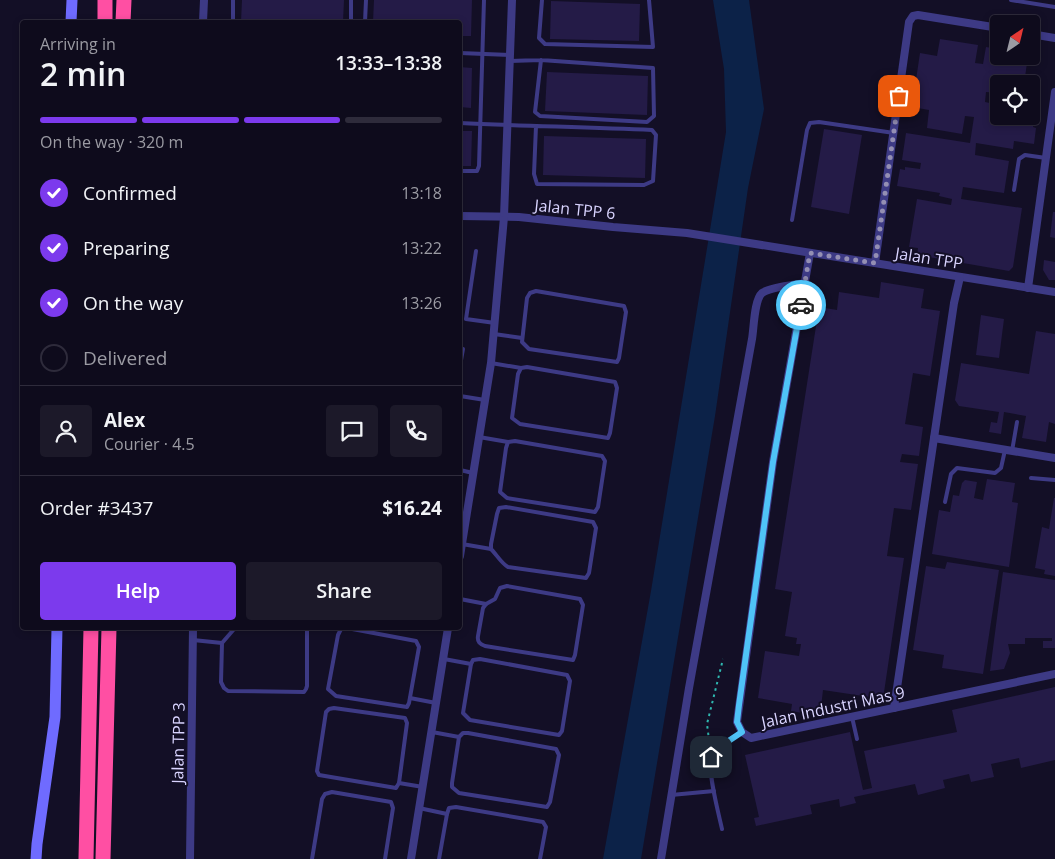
<!DOCTYPE html>
<meta charset="utf-8">
<style>
body{margin:0;font-family:"Open Sans",sans-serif;background:#1c1929;color:#f1f3f6;height:100vh;display:flex;flex-direction:column;font-size:19px;white-space:nowrap}
*{box-sizing:border-box;margin:0}
p{font-size:16px;color:#9b9ba3}
.icon{flex:none;width:28px;height:28px;fill:none;stroke:currentColor;stroke-width:2;stroke-linecap:round;stroke-linejoin:round}
.map{position:relative;flex:1;overflow:hidden}
.sheet{position:absolute;left:20px;top:20px;width:442px;height:610px;display:flex;flex-direction:column;background:#0e0b1c;border-radius:5px;box-shadow:0 2px 8px #0003,0 0 0 1px #2e2b3b}
.sheet>*{flex:none}
.needle{width:32px;rotate:35deg}
.tools{position:absolute;left:990px;top:15px;display:grid;gap:10px}
.tools a{display:grid;place-items:center;width:50px;height:50px;border-radius:5px;background:#0e0b1c;box-shadow:0 2px 8px #0003,0 0 0 1px #2e2b3b;font-size:25px}
.pin{position:absolute;display:grid;place-items:center;width:42px;height:42px;color:#fff;margin:-21px;border-radius:10px;box-shadow:0 2px 8px #0006}
.courier{position:absolute;display:grid;place-items:center;width:50px;height:50px;margin:-25px;border:4px solid #4fc3f7;border-radius:50%;background:#fff;color:#222;box-shadow:0 1px 6px #0007}
.head em{font-style:normal;font-weight:600}
.head div{display:flex;flex-direction:column-reverse}
.head{display:flex;align-items:center;justify-content:space-between;height:85px;padding:0 20px}
h1{font-size:32px;font-weight:600;line-height:38px}
.bar{display:grid;grid-template-columns:repeat(4,1fr);gap:8px 5px;align-content:center;height:60px;padding:0 20px}
.bar i{height:6px;border-radius:4px;background:#2e2b3b}
.bar .selected{background:#7c3aed}
.bar p{grid-column:span 4}
.line{display:flex;align-items:center;gap:12px;padding:0 20px;border-top:1px solid #2e2b3b}
.line div{flex:1}
.round{display:grid;place-items:center;flex:none;width:52px;height:52px;border-radius:5px;background:#1c1929}
ol{padding:0 20px;list-style:none}
li{display:flex;align-items:center;gap:15px;height:55px}
li p{margin-inline-start:auto}
li .icon{padding:5px;border-radius:50%;background:#7c3aed;color:#fff;stroke-width:4}
li:last-child{color:#9b9ba3}
li i{width:28px;height:28px;border:2px solid #2e2b3b;border-radius:50%}
.cta{display:flex;gap:10px;margin-top:auto;padding:10px 20px}
.cta a{flex:1;height:58px;border-radius:5px;background:#7c3aed;color:#fff;font-size:20px;font-weight:600;line-height:58px;text-align:center}
.cta a+a{background:#1c1929;color:#f1f3f6}
.map>svg:first-child{display:block}
.water{fill:#0c2248}
.building{fill:#241b47}
.lines{fill:none;stroke-linecap:round;stroke-linejoin:round}
.path{stroke:#2fb8b0;stroke-width:2;stroke-dasharray:2.5 4;stroke-linecap:butt}
.lane{stroke:#3d3a85;stroke-width:4}
.street{stroke:#3d3a85;stroke-width:8}
.secondary{stroke:#6f6bff;stroke-width:11}
.highway{stroke:#ff4fa3;stroke-width:15}
.done{stroke:#948fb3;stroke-width:5;stroke-dasharray:0 9}
.route{stroke:#4fc3f7;stroke-width:6}
.labels{text-anchor:middle;stroke-width:4;stroke-linejoin:round;paint-order:stroke}
.street-label{font-size:16px;fill:#d9d4ff;stroke:#130f26}
</style>
<div class="map">
<svg width="1055" height="859" viewBox="0 0 1055 859">
<rect width="100%" height="100%" fill="#130f26"/>
<polygon class="water" points="713,0 749,0 764,109 748,188 715,416 641,859 603,859 651,591 726,132 724,69"/>
<g class="building">
<polygon points="242,0 344,0 343,22 241,22"/>
<polygon points="374,0 472,0 471,36 460,36 460,22 373,22"/>
<polygon points="551,1 640,4 639,41 550,39"/>
<polygon points="940,39 978,45 975,63 983,64 986,47 999,49 999,56 1028,56 1024,84 999,84 999,93 986,92 985,102 999,105 999,116 1018,116 1016,125 1025,126 1026,118 1034,119 1033,127 1036,128 1034,144 1014,141 1013,149 976,143 975,155 1009,161 1004,193 963,187 961,199 1022,208 1013,267 1009,271 917,255 918,248 909,247 917,199 951,205 952,199 939,196 940,193 897,186 900,169 905,170 905,167 920,169 921,163 902,160 906,133 970,143 974,117 965,116 962,134 927,128 929,110 912,107 920,53 937,56"/>
<polygon points="460,67 472,68 471,108 460,107"/>
<polygon points="547,72 648,76 647,115 545,111"/>
<polygon points="824,129 862,135 849,214 811,207"/>
<polygon points="460,131 472,131 471,166 460,166"/>
<polygon points="544,136 646,139 645,178 543,175"/>
<polygon points="1053,212 1055,212 1055,238 1050,237"/>
<polygon points="1044,260 1055,262 1055,280 1049,280 1043,270"/>
<polygon points="881,282 924,289 921,308 940,311 930,376 913,373 905,424 923,427 919,456 902,454 900,462 918,464 911,510 894,508 887,556 904,558 883,699 823,690 820,716 791,711 792,704 758,698 765,651 799,656 801,644 796,644 797,638 785,636 792,592 775,589 819,307 837,310 839,292 879,298"/>
<polygon points="981,315 1004,319 999,358 976,355"/>
<polygon points="1036,331 1055,334 1055,424 1049,422 1046,442 1022,438 1026,416 1004,412 1001,434 989,432 991,422 997,423 999,412 959,406 955,400 961,363 1029,374"/>
<polygon points="987,479 1015,483 1012,502 1018,503 1009,567 932,554 939,510 950,512 953,495 959,496 962,483 965,480 977,482 974,498 983,500"/>
<polygon points="1054,498 1055,498 1055,576 1044,574 1045,570 1035,568 1042,527 1049,529"/>
<polygon points="947,562 999,570 983,674 942,668 944,655 913,650 926,566 945,569"/>
<polygon points="1003,572 1055,580 1055,648 1043,648 1043,641 1052,641 1052,638 1025,638 1025,644 1008,644 1010,653 1004,669 990,671"/>
<polygon points="1055,687 1055,760 1021,768 1019,758 991,764 994,777 971,782 969,774 943,780 945,788 918,795 915,784 854,797 856,803 840,807 839,799 810,805 812,814 756,826 754,818 759,817 745,755 850,732 863,790 872,788 864,751 957,732 952,710"/>
</g>
<g class="lines">
<polyline class="path" points="710,748 707,724 723,659"/>
<g class="lane">
<polyline points="233,0 233,22"/>
<polyline points="542,0 539,38 545,44 653,47 649,0"/>
<polyline points="1011,0 1055,7"/>
<polyline points="351,22 351,0"/>
<polyline points="365,22 366,0"/>
<polyline points="460,53 510,55"/>
<polyline points="510,61 541,60 653,68 654,116 647,122 540,116 535,112 541,60"/>
<path d="M 460,123 C 524,126 588,127 652,130 L 656,135 L 653,181 L 644,185 L 537,184 L 534,174 L 536,126"/>
<polyline points="460,171 477,171 479,166 484,0"/>
<polyline points="1014,190 1019,159 1025,155 1046,158"/>
<polyline points="792,220 807,130 810,123 819,122 894,133"/>
<polyline points="476,251 466,319 495,323"/>
<polygon points="536,291 624,306 626,312 619,358 617,362 529,349 522,342 527,298 530,293"/>
<polyline points="494,334 522,338"/>
<polyline points="491,363 521,368"/>
<polyline points="460,366 463,349"/>
<polygon points="527,367 615,382 617,388 610,433 608,438 520,424 512,418 518,374 521,368"/>
<polyline points="460,396 485,400"/>
<polyline points="479,437 508,442"/>
<polygon points="515,441 602,456 605,461 598,507 595,512 507,498 500,492 506,448 508,442"/>
<polyline points="1012,451 1017,422"/>
<polyline points="460,470 473,473"/>
<polyline points="1031,478 1055,480"/>
<polyline points="945,502 951,474 957,468 995,473 1001,468 1005,450"/>
<path d="M 506,507 L 593,522 L 596,528 L 589,573 L 586,578 L 508,567 C 501,563 497,555 491,549 L 491,544 L 497,514 L 499,508 Z"/>
<polyline points="462,544 491,549"/>
<path d="M 507,586 L 580,599 L 583,605 L 575,655 L 573,660 L 485,646 C 480,644 477,642 478,636 L 483,608 L 486,604 L 495,599 L 500,588 Z"/>
<polyline points="460,599 486,604"/>
<polyline points="235,628 222,643 221,682 224,688 228,691 304,692 306,689 307,686 307,628"/>
<polygon points="347,628 416,641 419,647 409,703 407,707 336,696 328,689 338,635 341,629"/>
<polyline points="193,640 222,643"/>
<polyline points="444,659 471,664"/>
<polygon points="480,659 567,675 570,681 562,731 559,735 470,720 463,713 471,664 473,660"/>
<polyline points="410,698 436,703"/>
<polygon points="334,708 405,718 407,723 399,783 396,788 319,775 317,771 326,712 329,709"/>
<polyline points="852,717 857,739"/>
<polyline points="432,732 459,737"/>
<polygon points="463,733 468,733 556,749 559,755 550,802 547,807 459,793 452,787 452,783 459,737"/>
<polyline points="399,783 423,787"/>
<polyline points="671,795 714,791"/>
<polyline points="419,808 447,814"/>
<path d="M 722,829 C 719,815 706,767 712,756 C 718,745 732,738 742,732"/>
<polyline points="312,859 322,799 325,794 332,792 391,802 393,808 385,859"/>
<polyline points="439,859 447,814 449,808 456,807 543,822 546,827 540,859"/>
</g>
<g class="street">
<polyline points="203,22 204,0"/>
<polyline points="1031,34 1055,38"/>
<polyline points="460,216 519,217 613,227 687,233 1055,292"/>
<polyline points="810,253 773,462 737,722 742,732 751,738 1055,674"/>
<polyline points="875,263 909,22 913,16 918,15 999,28"/>
<polyline points="1028,288 1055,92"/>
<polyline points="934,438 1055,458"/>
<polyline points="460,556 491,363 504,217 512,0"/>
<polyline points="894,708 954,303 960,277"/>
<polyline points="190,859 193,628"/>
<polyline points="411,859 448,628"/>
<path d="M 661,859 L 689,688 L 752,339 C 754,328 754,300 762,293 C 770,287 795,285 805,283"/>
</g>
<g class="secondary">
<polyline points="71,22 72,0"/>
<polyline points="36,859 37,844 55,717 57,628"/>
</g>
<g class="highway">
<polyline points="105,22 105,0"/>
<polyline points="123,22 124,0"/>
<polyline points="86,859 91,628"/>
<polyline points="103,859 109,628"/>
</g>
</g>
<g class="lines">
<polyline class="done" points="801,305 810,253 875,263 899,96"/>
<polyline class="route" points="711,757 718,748 742,732 737,722 739,705 773,462 801,305"/>
</g>
<g class="labels">
<g class="street-label">
<text transform="translate(575 209) rotate(6)" y="6">Jalan TPP 6</text>
<text transform="translate(929 258) rotate(9)" y="6">Jalan TPP</text>
<text transform="translate(833 707) rotate(-12)" y="6">Jalan Industri Mas 9</text>
<text transform="translate(178 743) rotate(-89)" y="6">Jalan TPP 3</text>
</g>
</g>
</svg>
<div class="tools">
<a><svg class="needle" viewBox="-14 -14 28 28"><path d="M0-13l5 13h-10z" fill="#e53935"/><path d="M0 13l5-13h-10z" fill="#9b9ba3"/></svg></a>
<a><svg class="icon" aria-label="locate" viewBox="0 0 24 24"><circle cx="12" cy="12" r="6"/><path d="M12 2v4M12 18v4M2 12h4M18 12h4"/></svg></a>
</div>
<div class="pin" style="left:899px;top:96px;background:#ea580c"><svg class="icon" aria-label="bag" viewBox="0 0 24 24"><path d="M5 8h14l-1 12H6zM9 8a3 3 0 0 1 6 0"/></svg></div>
<div class="pin" style="left:711px;top:757px;background:#1f2937"><svg class="icon" aria-label="home" viewBox="0 0 24 24"><path d="M3 11l9-7 9 7M6 9v11h12V9"/></svg></div>
<div class="courier" style="left:801px;top:305px"><svg class="icon" aria-label="car" viewBox="0 0 24 24"><path d="M5 17H2v-5l4-1 3-4h7l3 4 3 1v5h-3M9 17h6M6 11h13"/><circle cx="7" cy="17" r="2"/><circle cx="17" cy="17" r="2"/></svg></div>
<section class="sheet">
<div class="head"><div><h1>2 min</h1><p>Arriving in</p></div><em>13:33–13:38</em></div>
<div class="bar"><i class="selected"></i><i class="selected"></i><i class="selected"></i><i></i><p>On the way · 320 m</p></div>
<ol>
<li><svg class="icon" aria-label="check" viewBox="0 0 24 24"><path d="M5 12l5 5 9-10"/></svg>Confirmed<p>13:18</p></li>
<li><svg class="icon" aria-label="check" viewBox="0 0 24 24"><path d="M5 12l5 5 9-10"/></svg>Preparing<p>13:22</p></li>
<li><svg class="icon" aria-label="check" viewBox="0 0 24 24"><path d="M5 12l5 5 9-10"/></svg>On the way<p>13:26</p></li>
<li><i></i>Delivered</li>
</ol>
<div class="line" style="height:90px"><a class="round"><svg class="icon" aria-label="person" viewBox="0 0 24 24"><circle cx="12" cy="8" r="4"/><path d="M4 21q1-7 8-7t8 7"/></svg></a><div><b>Alex</b><p>Courier · 4.5</p></div><a class="round"><svg class="icon" aria-label="chat" viewBox="0 0 24 24"><path d="M4 5h16v11H9l-5 4z"/></svg></a><a class="round"><svg class="icon" aria-label="phone" viewBox="0 0 24 24"><path d="M5 4h4l2 5-3 2q2 4 5 5l2-3 5 2v4C11 20 4 13 5 4z"/></svg></a></div>
<div class="line" style="height:65px"><div>Order #3437</div><b>$16.24</b></div>
<div class="cta"><a>Help</a><a>Share</a></div>
</section>
</div>
